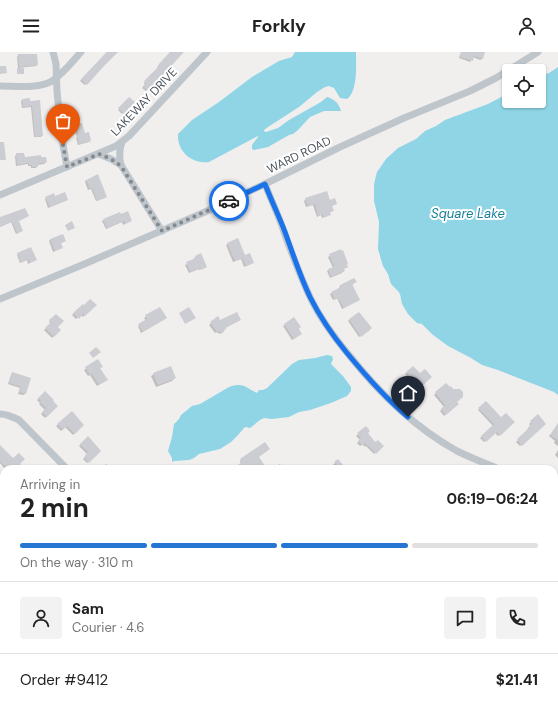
<!DOCTYPE html>
<meta charset="utf-8">
<style>
body{margin:0;font-family:"DM Sans",sans-serif;background:#f2f2f2;color:#222;height:100vh;display:flex;flex-direction:column;font-size:15px;white-space:nowrap}
*{box-sizing:border-box;margin:0}
p{font-size:13px;color:#767676}
.icon{flex:none;width:22px;height:22px;fill:none;stroke:currentColor;stroke-width:2;stroke-linecap:round;stroke-linejoin:round}
.map{position:relative;flex:1;overflow:hidden}
.drawer{position:absolute;left:0px;top:413px;width:558px;height:248px;display:flex;flex-direction:column;background:#fff;border-radius:12px 12px 0 0;box-shadow:0 1px 3px #0004}
.drawer>*{flex:none}
.controls{position:absolute;left:502px;top:12px;display:grid;gap:8px}
.controls a{display:grid;place-items:center;width:44px;height:44px;border-radius:4px;background:#fff;box-shadow:0 1px 3px #0004;font-size:20px}
.pin{position:absolute;display:grid;place-items:center;width:34px;height:34px;color:#fff;margin:-41px -17px;border-radius:50% 50% 50% 0;rotate:-45deg;box-shadow:0 0 4px #0007}
.pin .icon{rotate:45deg}
.courier{position:absolute;display:grid;place-items:center;width:40px;height:40px;margin:-20px;border:3px solid #1a73e8;border-radius:50%;background:#fff;color:#222;box-shadow:0 1px 5px #0007}
.overview em{font-style:normal;font-weight:700}
.overview div{display:flex;flex-direction:column-reverse}
.overview{display:flex;align-items:center;justify-content:space-between;height:68px;padding:0 20px}
h1{font-size:26px;font-weight:700;line-height:30px}
.bar{display:grid;grid-template-columns:repeat(4,1fr);gap:6px 4px;align-content:center;height:48px;padding:0 20px}
.bar i{height:5px;border-radius:3px;background:#e0e0e0}
.bar .active{background:#2575d3}
.bar p{grid-column:span 4}
.line{display:flex;align-items:center;gap:10px;padding:0 20px;border-top:1px solid #e0e0e0}
.line div{flex:1}
.round{display:grid;place-items:center;flex:none;width:42px;height:42px;border-radius:4px;background:#f2f2f2}
header{display:flex;justify-content:space-between;align-items:center;height:52px;padding:0 20px;background:#fff;font-size:18px;font-weight:700}
.map>svg:first-child{display:block}
.water{fill:#8fd5e6}
.shadow{fill:#0003}
.building{fill:#cccdd2}
.lines{fill:none;stroke-linecap:round;stroke-linejoin:round}
.minor{stroke:#bec6cc;stroke-width:7}
.done{stroke:#83898e;stroke-width:4;stroke-dasharray:0 7.2}
.route{stroke:#1a73e8;stroke-width:5}
.labels{text-anchor:middle;stroke-width:4;stroke-linejoin:round;paint-order:stroke}
.street-label{font-size:12px;fill:#48525a;stroke:#fff}
.water-label{font-size:13px;font-style:italic;fill:#167f98;stroke:#fff}
</style>
<header><svg class="icon" aria-label="menu" viewBox="0 0 24 24"><path d="M4 6h16M4 12h16M4 18h16"/></svg>Forkly<svg class="icon" aria-label="person" viewBox="0 0 24 24"><circle cx="12" cy="8" r="4"/><path d="M4 21q1-7 8-7t8 7"/></svg></header>
<div class="map">
<svg width="558" height="661" viewBox="0 0 558 661">
<rect width="100%" height="100%" fill="#f1eeee"/>
<g class="water">
<path d="M 295,0 L 356,0 C 356,12 358,39 347,47 L 340,46 L 334,36 L 329,34 L 325,35 L 317,40 L 299,55 L 268,75 L 264,78 L 264,79 L 266,80 L 278,76 L 289,68 L 321,50 L 327,45 C 334,47 339,51 341,59 L 324,59 L 310,65 L 298,78 L 293,82 L 289,83 L 268,95 L 254,98 L 252,97 L 252,93 L 258,85 L 258,84 L 209,110 C 192,112 177,100 178,82 L 192,68 L 219,50 L 252,25 L 279,9 L 292,5 Z"/>
<polygon points="558,15 558,343 554,340 498,318 482,313 471,306 448,294 433,283 422,272 417,271 408,262 402,252 400,242 398,239 391,232 388,222 383,214 378,197 379,170 374,149 374,132 377,120 386,107 398,96 416,87 425,79 436,74 445,68 488,52 509,41 509,49 539,49 539,24 549,21"/>
<path d="M 327,303 L 332,304 L 333,307 L 331,312 L 343,324 L 351,335 L 351,339 L 347,344 L 331,351 L 310,358 L 299,360 L 289,365 L 272,367 L 264,366 L 260,368 L 250,376 L 245,375 L 238,383 L 231,390 L 220,397 L 199,402 L 194,406 L 189,408 L 174,409 L 172,410 L 172,406 L 168,399 L 172,385 L 174,372 L 179,367 L 181,363 L 192,354 L 200,352 L 229,335 C 243,330 245,335 257,341 L 259,338 L 263,338 L 267,336 L 292,312 L 299,308 L 315,306 Z"/>
</g>
<g class="shadow">
<polygon points="107,0 116,0 85,33 80,29"/>
<polygon points="172,0 182,0 146,39 142,36 145,33 144,31 158,16 157,15"/>
<polygon points="461,0 484,0 482,7 480,8 473,5 470,10 459,6"/>
<polygon points="18,3 37,13 36,14 18,16 17,5"/>
<polygon points="129,46 134,50 122,62 118,58"/>
<polygon points="22,48 29,50 39,49 42,83 41,85 34,85 31,55 22,56 21,49"/>
<polygon points="76,74 90,88 89,90 78,93 76,86 77,85 74,75"/>
<polygon points="17,102 24,106 46,110 44,112 37,113 36,116 31,116 31,114 28,114 28,112 16,114 15,104"/>
<polygon points="86,128 105,146 96,149 91,137 88,138 85,130"/>
<polygon points="54,145 67,148 65,149 48,156 45,147 46,146"/>
<polygon points="306,147 329,149 335,152 331,155 332,159 329,161 329,163 328,164 322,166 321,163 317,165 313,153 306,155 304,149"/>
<polygon points="28,164 18,169 22,179 16,182 11,170 0,175 0,166"/>
<polygon points="104,168 131,169 123,173 122,170 106,177 102,169"/>
<polygon points="62,183 65,189 60,192 60,197 53,200 49,189 50,188"/>
<polygon points="228,192 245,204 251,212 244,215 241,207 233,210 226,193"/>
<polygon points="340,199 347,215 343,217 343,219 342,221 330,226 327,219 333,216 328,205"/>
<polygon points="18,202 35,208 28,212 27,208 20,211 17,203"/>
<polygon points="196,205 204,216 199,218 199,217 189,221 185,213 195,208 194,206"/>
<polygon points="355,230 352,233 359,248 342,257 337,246 333,248 330,242 340,236 339,235 340,234"/>
<polygon points="83,253 84,254 95,253 83,265 81,263 76,267 72,263"/>
<polygon points="160,256 166,266 141,281 138,274 146,269 144,266"/>
<polygon points="358,261 370,278 359,285 348,269"/>
<polygon points="56,263 57,275 60,278 52,286 44,278 51,272 49,270"/>
<polygon points="217,266 220,269 238,269 225,276 220,282 216,280 215,281 209,273"/>
<polygon points="285,273 298,277 299,283 292,288 283,274"/>
<polygon points="97,308 99,317 105,329 97,334 90,323 88,324 84,318"/>
<polygon points="413,315 420,323 431,325 420,335 417,332 415,334 405,322"/>
<polygon points="12,321 30,327 25,342 23,343 18,342 20,336 8,332 11,323"/>
<polygon points="154,322 175,326 172,329 156,335 151,324"/>
<polygon points="446,332 453,338 456,350 457,352 444,364 440,359 444,355 434,343"/>
<polygon points="45,340 57,354 45,366 41,362 45,358 39,352 40,351 37,348"/>
<polygon points="486,350 501,367 513,370 498,384 495,381 484,390 480,386 493,374 478,358"/>
<polygon points="72,361 83,373 73,383 65,375 61,379 56,374"/>
<polygon points="538,364 545,372 520,394 516,390 528,378 527,377 531,374 529,372"/>
<polygon points="365,375 366,381 375,392 382,394 374,402 366,394 365,395 363,392 360,394 357,391 360,388 356,384"/>
<polygon points="554,378 558,379 558,394 554,391 555,389 549,384"/>
<polygon points="88,385 100,399 87,411 83,407 88,403 79,394"/>
<polygon points="0,394 24,417 5,417 0,411"/>
<polygon points="558,398 558,406 555,403"/>
<polygon points="258,406 266,417 239,417 237,415 241,412 240,409 241,408"/>
<polygon points="338,408 343,414 340,417 337,417 333,413"/>
<polygon points="106,412 111,417 101,417"/>
<polygon points="280,412 283,417 273,417"/>
<polygon points="4,491 4,502 0,498 0,495"/>
<polygon points="558,599 558,614 555,617 554,616 554,603"/>
<polygon points="0,652 4,656 4,657 5,657 9,661 0,661"/>
<polygon points="92,657 98,657 101,661 88,661"/>
<polygon points="158,657 185,657 185,659 184,660 172,661 171,657 158,659"/>
<polygon points="254,657 267,657 272,661 257,661 258,660"/>
<polygon points="492,657 497,657 501,661 489,661 489,660"/>
</g>
<g class="building">
<polygon points="107,0 118,0 104,14 87,33 81,27"/>
<polygon points="170,0 184,0 148,39 143,34 146,31 144,29 159,14 158,13"/>
<polygon points="461,0 485,0 483,7 474,4 473,9 459,5"/>
<polygon points="18,2 37,2 38,13 19,15"/>
<polygon points="0,14 6,14 7,21 0,22"/>
<rect x="17" y="16" width="7" height="6"/>
<polygon points="129,45 135,50 124,62 118,56"/>
<polygon points="30,46 30,49 40,48 43,84 35,85 32,54 23,55 22,47"/>
<polygon points="82,71 85,81 89,80 91,89 79,92 77,83 78,83 75,73"/>
<polygon points="0,90 4,90 6,108 0,108"/>
<polygon points="16,101 24,101 25,105 41,103 41,105 46,105 47,110 38,112 38,115 32,115 32,113 29,113 29,111 17,113"/>
<polygon points="98,122 107,145 97,149 92,136 90,137 86,128"/>
<polygon points="327,139 330,148 335,146 337,152 332,154 334,159 330,160 331,163 323,165 323,162 318,164 315,152 308,154 305,146"/>
<polygon points="65,140 68,148 50,155 45,145 54,141 55,144"/>
<polygon points="25,156 29,164 19,169 23,179 17,181 12,170 0,175 0,165"/>
<polygon points="128,159 132,169 125,172 124,169 107,176 103,167 120,160 121,162"/>
<polygon points="72,169 75,176 68,179 65,173"/>
<polygon points="63,182 66,189 61,191 63,196 55,199 50,187"/>
<polygon points="238,186 245,203 250,201 254,211 246,214 242,206 235,209 227,191"/>
<polygon points="31,195 37,208 30,211 28,207 21,210 17,201"/>
<polygon points="341,197 341,199 343,198 348,212 347,212 348,215 344,217 345,219 331,225 328,217 334,215 329,202"/>
<polygon points="201,201 207,215 201,218 200,216 190,220 186,210 196,206 195,204"/>
<polygon points="354,226 357,230 352,232 360,248 344,256 338,246 335,248 331,240 341,235 340,233"/>
<polygon points="90,247 97,253 85,264 83,262 79,267 73,261 83,252 84,253"/>
<polygon points="160,255 167,266 143,280 138,272 147,267 145,263"/>
<polygon points="189,255 196,266 185,272 179,261"/>
<polygon points="237,260 241,268 227,275 222,282 219,279 217,280 210,270 218,264 220,268"/>
<polygon points="359,260 372,276 361,285 349,267"/>
<polygon points="56,262 64,269 58,275 61,278 54,285 45,276 51,270 49,268"/>
<polygon points="294,265 301,275 299,277 302,282 294,287 284,272"/>
<polygon points="96,295 101,300 93,306 89,301"/>
<polygon points="98,307 103,315 100,316 108,328 99,333 92,322 90,323 85,315"/>
<polygon points="171,314 176,326 158,333 153,321"/>
<polygon points="413,314 420,321 425,317 432,325 422,334 419,331 418,333 406,320"/>
<polygon points="12,320 31,326 26,342 19,340 21,335 9,331"/>
<polygon points="446,331 450,335 451,334 453,337 460,337 463,340 463,345 457,350 459,352 446,363 441,357 445,353 435,340"/>
<polygon points="45,339 54,348 53,349 58,354 47,365 42,360 46,356 40,350 41,349 38,346"/>
<polygon points="486,349 501,365 506,361 515,370 500,384 497,380 486,390 481,384 494,372 478,356"/>
<polygon points="72,359 84,373 75,382 67,374 63,378 57,372"/>
<polygon points="538,362 546,372 522,394 517,387 529,376 528,375 532,372 530,369"/>
<polygon points="558,371 558,388 550,383"/>
<polygon points="366,374 370,379 368,381 375,390 378,388 384,394 376,402 368,393 367,394 365,391 363,394 358,389 361,386 357,381"/>
<polygon points="88,384 101,399 89,411 84,405 88,400 80,392"/>
<polygon points="265,390 270,397 259,405 267,417 241,417 238,413 242,410 240,407"/>
<polygon points="0,393 13,406 19,401 25,407 20,412 25,417 8,417 0,409"/>
<polygon points="338,407 344,414 341,417 340,417 334,410"/>
</g>
<g class="lines">
<g class="minor">
<polyline points="53,0 56,12 57,40 63,93 67,115"/>
<path d="M 0,34 C 15,34 39,37 52,29 C 63,22 72,10 81,0"/>
<polyline points="99,102 111,107 121,113 162,179"/>
<path d="M 121,113 C 119,105 119,98 122,90"/>
<path d="M 265,132 C 271,148 279,164 284,180 C 292,202 300,224 310,245 C 320,266 334,285 349,303 C 379,341 414,375 457,399 C 471,406 485,411 499,417"/>
<polyline points="0,143 116,94 129,84 207,0"/>
<polyline points="0,247 82,213 205,160 265,132 340,95 404,66 470,39 496,26 538,0"/>
<path d="M 0,362 C 7,362 13,365 19,368 L 67,417"/>
<polyline points="554,439 558,441"/>
<polyline points="0,522 4,526"/>
<polyline points="554,568 558,564"/>
<polyline points="129,657 132,661"/>
<polyline points="220,661 223,659 225,661"/>
<polyline points="456,661 460,657"/>
</g>
</g>
<g class="lines">
<polyline class="done" points="63,93 67,115 99,102 111,107 121,114 162,179 229,149"/>
<path class="route" d="M 229,149 L 265,132 C 271,148 279,164 285,180 C 293,202 300,224 310,245 C 320,265 333,284 347,301 C 366,324 385,346 408,365"/>
</g>
<g class="labels">
<g class="street-label">
<text transform="translate(144 50) rotate(-46)" y="4">LAKEWAY DRIVE</text>
<text transform="translate(299 103) rotate(-26)" y="4">WARD ROAD</text>
</g>
<g class="water-label">
<text x="468" y="166">Square Lake</text>
</g>
</g>
</svg>
<div class="controls">
<a><svg class="icon" aria-label="locate" viewBox="0 0 24 24"><circle cx="12" cy="12" r="6"/><path d="M12 2v4M12 18v4M2 12h4M18 12h4"/></svg></a>
</div>
<div class="pin" style="left:63px;top:93px;background:#ea580c"><svg class="icon" aria-label="bag" viewBox="0 0 24 24"><path d="M5 8h14l-1 12H6zM9 8a3 3 0 0 1 6 0"/></svg></div>
<div class="pin" style="left:408px;top:365px;background:#1f2937"><svg class="icon" aria-label="home" viewBox="0 0 24 24"><path d="M3 11l9-7 9 7M6 9v11h12V9"/></svg></div>
<div class="courier" style="left:229px;top:149px"><svg class="icon" aria-label="car" viewBox="0 0 24 24"><path d="M5 17H2v-5l4-1 3-4h7l3 4 3 1v5h-3M9 17h6M6 11h13"/><circle cx="7" cy="17" r="2"/><circle cx="17" cy="17" r="2"/></svg></div>
<section class="drawer">
<div class="overview"><div><h1>2 min</h1><p>Arriving in</p></div><em>06:19–06:24</em></div>
<div class="bar"><i class="active"></i><i class="active"></i><i class="active"></i><i></i><p>On the way · 310 m</p></div>
<div class="line" style="height:72px"><a class="round"><svg class="icon" aria-label="person" viewBox="0 0 24 24"><circle cx="12" cy="8" r="4"/><path d="M4 21q1-7 8-7t8 7"/></svg></a><div><b>Sam</b><p>Courier · 4.6</p></div><a class="round"><svg class="icon" aria-label="chat" viewBox="0 0 24 24"><path d="M4 5h16v11H9l-5 4z"/></svg></a><a class="round"><svg class="icon" aria-label="phone" viewBox="0 0 24 24"><path d="M5 4h4l2 5-3 2q2 4 5 5l2-3 5 2v4C11 20 4 13 5 4z"/></svg></a></div>
<div class="line" style="height:52px"><div>Order #9412</div><b>$21.41</b></div>
</section>
</div>
